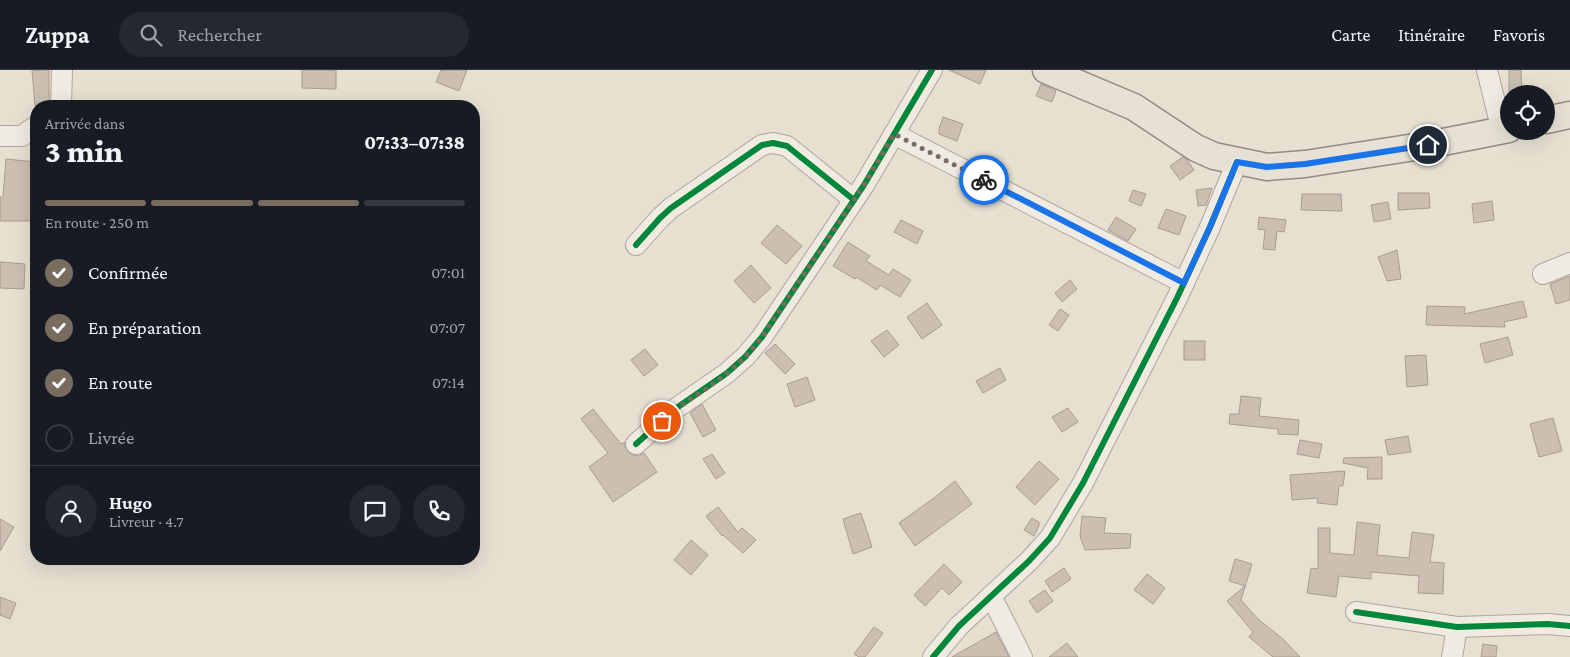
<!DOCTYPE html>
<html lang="fr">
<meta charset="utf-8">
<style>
body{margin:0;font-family:"Crimson Pro",serif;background:#242831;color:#f1f3f6;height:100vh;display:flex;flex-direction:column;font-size:19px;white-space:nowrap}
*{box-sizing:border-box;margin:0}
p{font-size:16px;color:#9ea1a6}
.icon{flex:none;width:28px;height:28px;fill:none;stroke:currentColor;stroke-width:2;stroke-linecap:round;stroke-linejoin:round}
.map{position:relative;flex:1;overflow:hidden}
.details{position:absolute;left:30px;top:30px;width:450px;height:465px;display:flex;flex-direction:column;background:#171b24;border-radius:20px;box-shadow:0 5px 20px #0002}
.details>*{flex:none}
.buttons{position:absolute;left:1500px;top:15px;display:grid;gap:10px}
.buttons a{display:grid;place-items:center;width:55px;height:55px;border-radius:50%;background:#171b24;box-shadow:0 5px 20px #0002;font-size:25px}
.pin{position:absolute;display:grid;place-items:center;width:42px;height:42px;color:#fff;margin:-21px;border:2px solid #fff;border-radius:50%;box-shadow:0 1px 5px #0007}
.courier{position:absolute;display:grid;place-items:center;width:50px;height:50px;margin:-25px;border:4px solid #1a73e8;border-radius:50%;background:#fff;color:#222;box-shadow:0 1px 6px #0007}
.overview em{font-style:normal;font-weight:800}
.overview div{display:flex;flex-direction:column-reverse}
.overview{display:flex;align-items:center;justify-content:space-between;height:85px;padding:0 15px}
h1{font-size:32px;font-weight:800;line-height:38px}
.bar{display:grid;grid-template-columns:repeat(4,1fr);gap:8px 5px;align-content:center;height:60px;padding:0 15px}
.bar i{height:6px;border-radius:4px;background:#363941}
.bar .active{background:#786c5e}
.bar p{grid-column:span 4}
.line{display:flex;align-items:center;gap:12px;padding:0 15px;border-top:1px solid #363941}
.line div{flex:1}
.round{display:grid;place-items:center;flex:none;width:52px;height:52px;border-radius:26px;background:#242831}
ol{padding:0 15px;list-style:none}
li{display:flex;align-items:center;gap:15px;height:55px}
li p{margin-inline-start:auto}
li .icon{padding:5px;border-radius:50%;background:#786c5e;color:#fff;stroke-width:4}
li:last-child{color:#9ea1a6}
li i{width:28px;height:28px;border:2px solid #363941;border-radius:50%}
header{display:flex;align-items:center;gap:30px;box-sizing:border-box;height:70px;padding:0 25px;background:#171b24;border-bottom:1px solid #363941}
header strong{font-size:24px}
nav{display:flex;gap:28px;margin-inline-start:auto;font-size:18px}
.search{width:350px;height:45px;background:#242831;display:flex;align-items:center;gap:12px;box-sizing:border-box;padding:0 18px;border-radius:28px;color:#9ea1a6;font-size:19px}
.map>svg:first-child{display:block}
.building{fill:#cbbfb2;stroke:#a89c90}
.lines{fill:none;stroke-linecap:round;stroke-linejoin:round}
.minor-casing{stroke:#ada599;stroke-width:22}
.major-casing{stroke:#928b80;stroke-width:29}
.minor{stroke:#efebe3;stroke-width:20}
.major{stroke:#e6e1d4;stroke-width:26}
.cycleway-casing{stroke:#f7eed8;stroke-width:9}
.cycleway{stroke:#00873e;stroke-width:6}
.done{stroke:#786c5e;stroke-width:5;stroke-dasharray:0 9}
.route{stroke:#1a73e8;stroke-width:6}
</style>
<header>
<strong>Zuppa</strong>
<div class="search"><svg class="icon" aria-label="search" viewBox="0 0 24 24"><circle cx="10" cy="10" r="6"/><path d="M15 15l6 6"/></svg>Rechercher</div>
<nav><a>Carte</a><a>Itinéraire</a><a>Favoris</a></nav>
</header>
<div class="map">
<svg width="1570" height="587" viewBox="0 0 1570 587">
<rect width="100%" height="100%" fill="#e7e0d1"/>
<g class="building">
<polygon points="32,0 49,0 49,36 35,36"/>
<polygon points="302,0 336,0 336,19 302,18"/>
<polygon points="441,0 467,0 459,21 436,12"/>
<polygon points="949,0 986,0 980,14"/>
<polygon points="1509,0 1521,0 1522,24 1509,24"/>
<polygon points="1041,14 1056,21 1052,32 1036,26"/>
<polygon points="943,47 963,54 957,71 939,64 939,59"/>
<polygon points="1183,87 1187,90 1194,100 1180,110 1170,96"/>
<polygon points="6,89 36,92 36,111 34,111 35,151 0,151 0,127 3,127"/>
<polygon points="1212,118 1206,135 1198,136 1196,120"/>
<polygon points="1133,120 1146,124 1141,136 1129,131"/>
<polygon points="1398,123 1429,123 1430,138 1398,140"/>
<polygon points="1302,124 1341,124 1342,141 1301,140"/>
<polygon points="1492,131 1494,150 1474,153 1472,134"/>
<polygon points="1388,132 1391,149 1374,152 1371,135"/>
<polygon points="1166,139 1186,146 1179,165 1158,158"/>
<polygon points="1116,147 1136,159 1128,171 1108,160"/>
<polygon points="1259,147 1286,150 1284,162 1277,161 1275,180 1263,179 1265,160 1258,159"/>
<polygon points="901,150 923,161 917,174 894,162"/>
<polygon points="777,155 802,176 786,194 761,173"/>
<polygon points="848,172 870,186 866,191 889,205 893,199 911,210 900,227 880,215 877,220 856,207 855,209 833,196"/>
<polygon points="1397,180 1401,209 1387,211 1378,187"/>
<polygon points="0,192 25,194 24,219 0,218"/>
<polygon points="751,195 771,218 754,233 734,211"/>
<polygon points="1570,206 1570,230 1556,234 1550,214"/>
<polygon points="1070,210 1077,219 1062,232 1055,223"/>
<polygon points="1523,231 1527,247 1504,252 1505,257 1426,255 1427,236 1465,237 1464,244"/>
<polygon points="927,233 942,255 922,269 907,247"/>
<polygon points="1060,239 1069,245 1058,261 1049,255"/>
<polygon points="887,260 899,275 884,287 871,271"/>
<polygon points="1508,267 1513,285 1485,293 1480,274"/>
<rect x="1184" y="271" width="21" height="19"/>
<polygon points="775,274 795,294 785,304 765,283"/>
<polygon points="645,279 658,295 644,306 631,290"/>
<polygon points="1426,285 1428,315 1407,317 1405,286"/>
<polygon points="1000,298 1006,310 983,323 976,311"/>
<polygon points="807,307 815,330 795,337 787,314"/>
<polygon points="1241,326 1261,328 1259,346 1299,350 1298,365 1278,364 1278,359 1229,354 1230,344 1239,344"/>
<polygon points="702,334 716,360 703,367 690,343"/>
<polygon points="1068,338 1078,352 1062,362 1052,347"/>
<polygon points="593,339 621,374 625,372 625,377 628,382 633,385 638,386 644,383 657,402 613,432 589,397 608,383 581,349"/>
<polygon points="1553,348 1562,381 1539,387 1530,354"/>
<polygon points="1408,366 1411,382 1388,385 1385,370"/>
<polygon points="1300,370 1322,374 1319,388 1297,384"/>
<polygon points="712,384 725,403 716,409 703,389"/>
<polygon points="1382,387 1382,409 1367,409 1368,398 1343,393 1344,388"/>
<polygon points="1039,391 1059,409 1035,435 1016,417"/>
<polygon points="1345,401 1343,416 1339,416 1337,435 1317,433 1318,428 1292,430 1290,405"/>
<polygon points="955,411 972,434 915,476 899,453 934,428"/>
<polygon points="718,437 738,462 742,458 756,470 743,483 723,465 722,466 706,446"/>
<polygon points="861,443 872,477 853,484 843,449"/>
<polygon points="1082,446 1106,448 1104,463 1131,464 1130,478 1085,480 1080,466"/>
<polygon points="1032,448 1039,452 1039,456 1034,466 1024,460"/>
<polygon points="0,449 14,457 0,481"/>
<polygon points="1357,452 1380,455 1377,485 1409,488 1412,462 1434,465 1430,492 1444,493 1443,524 1418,523 1419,506 1371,502 1371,509 1339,506 1336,527 1307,523 1311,498 1318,499 1318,458 1330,458 1330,483 1354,485"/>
<polygon points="691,470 708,485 691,505 674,490"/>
<polygon points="1235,489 1252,494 1241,530 1258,549 1283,569 1300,587 1273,587 1249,567 1253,562 1227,531 1245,516 1229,511"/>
<polygon points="944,494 962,512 949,525 942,518 925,536 914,525"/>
<polygon points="1064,498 1071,509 1052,522 1045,511"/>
<polygon points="1147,504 1165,518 1153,534 1134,520"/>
<polygon points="1045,520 1053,531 1037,543 1029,531"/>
<polygon points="0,527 16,533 10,549 0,545"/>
<polygon points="874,557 883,563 865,587 859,587 854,584"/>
<polygon points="996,562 1009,587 952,587"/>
<polygon points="1067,573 1078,587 1049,587"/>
<polygon points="1483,574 1497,576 1496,587 1481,587"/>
</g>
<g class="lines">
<defs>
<g id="minor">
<polyline points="1487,0 1502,61"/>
<polyline points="61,36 62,0"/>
<polyline points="894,64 1184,213"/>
<polyline points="0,66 22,66 36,56"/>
<polyline points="636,175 660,148 671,138 762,75 773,73 787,76 854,130"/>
<polyline points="1543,204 1570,193"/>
<polyline points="636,374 675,339 727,303 745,287 762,267 864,115 932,0"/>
<polyline points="991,526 1022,587"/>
<polyline points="1356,542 1457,557 1548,554 1570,556"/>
<polyline points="933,587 959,556 1029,491 1050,468 1083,413 1177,228 1210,157 1237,92"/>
<polyline points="1452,587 1457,557"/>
</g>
<g id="major">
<polyline points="1046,0 1134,37 1196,78 1214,86 1267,97 1305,94 1428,75 1509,59"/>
<polyline points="1546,50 1570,45"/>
</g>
</defs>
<use href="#minor" class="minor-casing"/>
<use href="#major" class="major-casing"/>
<use href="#minor" class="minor"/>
<use href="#major" class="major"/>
<defs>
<g id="cycleway">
<polyline points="636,175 660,148 671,138 762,75 773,73 787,76 854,130"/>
<polyline points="636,374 675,339 727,303 745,287 762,267 864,115 932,0"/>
<polyline points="1356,542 1457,557 1548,554 1570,556"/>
<polyline points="933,587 959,556 1029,491 1050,468 1083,413 1177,228 1210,157 1237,92"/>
</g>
</defs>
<use href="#cycleway" class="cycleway-casing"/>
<use href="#cycleway" class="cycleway"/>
</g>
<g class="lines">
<path class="done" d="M 662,351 C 682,333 706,320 727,303 C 741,292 752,280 762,267 L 864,115 L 894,64 L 984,110"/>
<polyline class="route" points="984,110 1184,213 1210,157 1237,92 1267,97 1305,94 1428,75"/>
</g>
</svg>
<div class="buttons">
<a><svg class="icon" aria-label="locate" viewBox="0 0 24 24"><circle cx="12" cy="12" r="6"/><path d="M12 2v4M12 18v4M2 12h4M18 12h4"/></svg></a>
</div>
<div class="pin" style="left:662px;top:351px;background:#ea580c"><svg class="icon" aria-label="bag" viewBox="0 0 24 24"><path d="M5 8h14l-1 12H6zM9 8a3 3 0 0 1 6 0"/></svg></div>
<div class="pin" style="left:1428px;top:75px;background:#1f2937"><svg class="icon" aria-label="home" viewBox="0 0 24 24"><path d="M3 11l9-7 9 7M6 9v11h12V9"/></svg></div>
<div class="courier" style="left:984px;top:110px"><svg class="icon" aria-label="bike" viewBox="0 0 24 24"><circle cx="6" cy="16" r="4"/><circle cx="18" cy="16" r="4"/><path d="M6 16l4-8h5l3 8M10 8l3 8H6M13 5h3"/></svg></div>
<section class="details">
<div class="overview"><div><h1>3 min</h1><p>Arrivée dans</p></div><em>07:33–07:38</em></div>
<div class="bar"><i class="active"></i><i class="active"></i><i class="active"></i><i></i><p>En route · 250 m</p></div>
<ol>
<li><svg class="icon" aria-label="check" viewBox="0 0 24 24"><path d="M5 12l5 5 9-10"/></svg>Confirmée<p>07:01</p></li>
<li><svg class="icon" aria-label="check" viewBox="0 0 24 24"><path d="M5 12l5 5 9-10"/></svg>En préparation<p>07:07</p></li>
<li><svg class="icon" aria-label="check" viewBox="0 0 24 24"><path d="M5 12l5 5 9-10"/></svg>En route<p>07:14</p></li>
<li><i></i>Livrée</li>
</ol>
<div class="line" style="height:90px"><a class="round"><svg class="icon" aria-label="person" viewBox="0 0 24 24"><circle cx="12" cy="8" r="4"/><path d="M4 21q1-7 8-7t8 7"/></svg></a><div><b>Hugo</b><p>Livreur · 4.7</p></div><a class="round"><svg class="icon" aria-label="chat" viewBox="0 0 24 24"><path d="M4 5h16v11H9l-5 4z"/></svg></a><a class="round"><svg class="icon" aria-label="phone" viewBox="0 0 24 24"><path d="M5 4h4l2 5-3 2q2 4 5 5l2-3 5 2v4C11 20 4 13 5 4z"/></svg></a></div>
</section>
</div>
